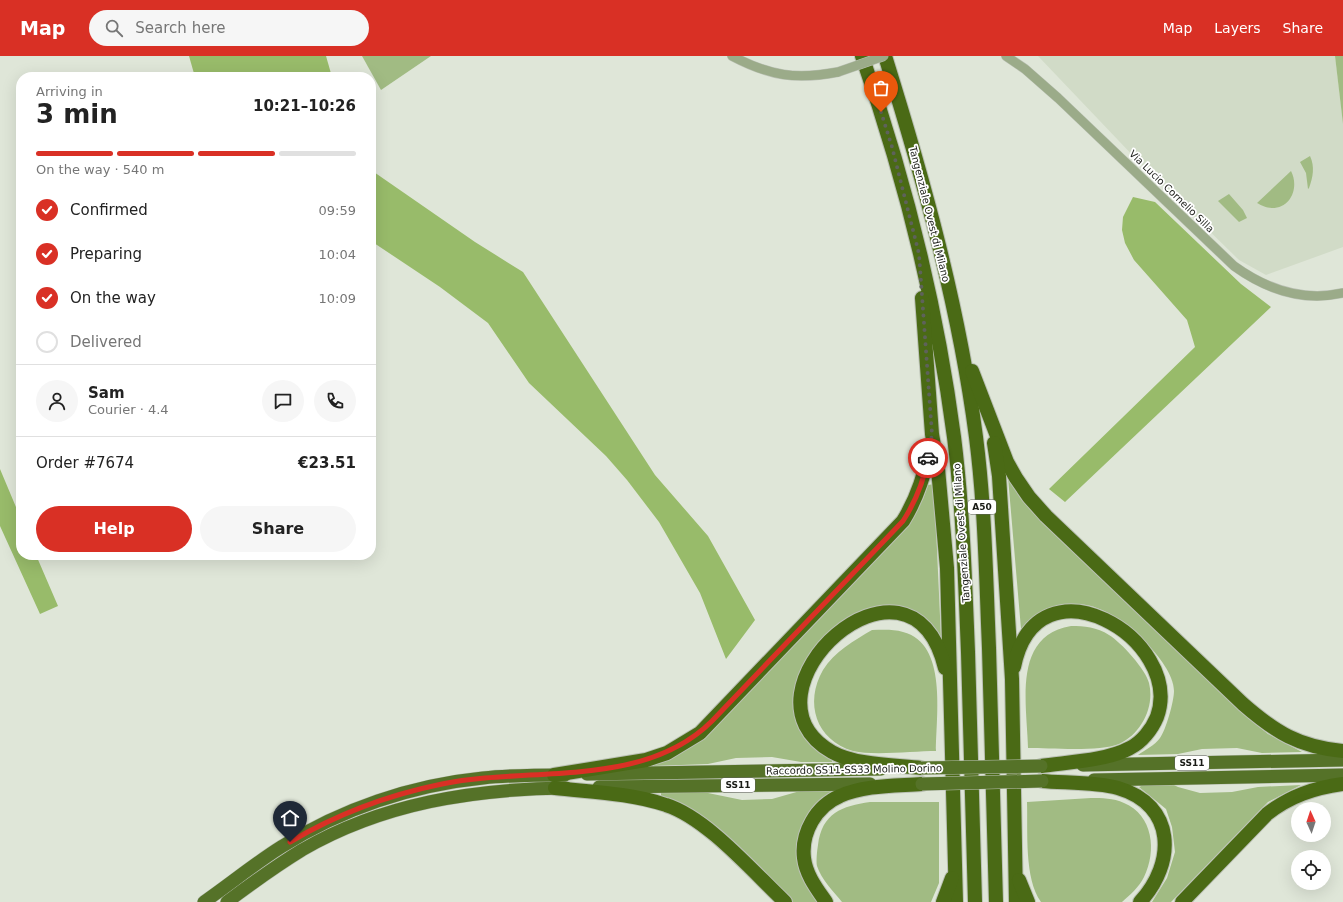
<!DOCTYPE html>
<meta charset="utf-8">
<style>
body{margin:0;font-family:"DejaVu Sans",sans-serif;background:#f6f6f6;color:#222;height:100vh;display:flex;flex-direction:column;font-size:15px;white-space:nowrap}
*{box-sizing:border-box;margin:0}
p{font-size:13px;color:#767676}
.icon{flex:none;width:22px;height:22px;fill:none;stroke:currentColor;stroke-width:2;stroke-linecap:round;stroke-linejoin:round}
.map{position:relative;flex:1;overflow:hidden}
.sheet{position:absolute;left:16px;top:16px;width:360px;height:488px;display:flex;flex-direction:column;background:#fff;border-radius:16px;box-shadow:0 4px 16px #0002}
.sheet>*{flex:none}
.needle{width:26px;rotate:357deg}
.buttons{position:absolute;left:1291px;top:746px;display:grid;gap:8px}
.buttons a{display:grid;place-items:center;width:40px;height:40px;border-radius:50%;background:#fff;box-shadow:0 4px 16px #0002;font-size:20px}
.pin{position:absolute;display:grid;place-items:center;width:34px;height:34px;color:#fff;margin:-41px -17px;border-radius:50% 50% 50% 0;rotate:-45deg;box-shadow:0 0 4px #0007}
.pin .icon{rotate:45deg}
.courier{position:absolute;display:grid;place-items:center;width:40px;height:40px;margin:-20px;border:3px solid #d93025;border-radius:50%;background:#fff;color:#222;box-shadow:0 1px 5px #0007}
.head em{font-style:normal;font-weight:700}
.head div{display:flex;flex-direction:column-reverse}
.head{display:flex;align-items:center;justify-content:space-between;height:68px;padding:0 20px}
h1{font-size:26px;font-weight:700;line-height:30px}
.bar{display:grid;grid-template-columns:repeat(4,1fr);gap:6px 4px;align-content:center;height:48px;padding:0 20px}
.bar i{height:5px;border-radius:3px;background:#e0e0e0}
.bar .current{background:#d93025}
.bar p{grid-column:span 4}
.line{display:flex;align-items:center;gap:10px;padding:0 20px;border-top:1px solid #e0e0e0}
.line div{flex:1}
.round{display:grid;place-items:center;flex:none;width:42px;height:42px;border-radius:21px;background:#f6f6f6}
ol{padding:0 20px;list-style:none}
li{display:flex;align-items:center;gap:12px;height:44px}
li p{margin-inline-start:auto}
li .icon{padding:4px;border-radius:50%;background:#d93025;color:#fff;stroke-width:4}
li:last-child{color:#767676}
li i{width:22px;height:22px;border:2px solid #e0e0e0;border-radius:50%}
.primary-button{display:flex;gap:8px;margin-top:auto;padding:8px 20px}
.primary-button a{flex:1;height:46px;border-radius:24px;background:#d93025;color:#fff;font-size:16px;font-weight:700;line-height:46px;text-align:center}
.primary-button a+a{background:#f6f6f6;color:#222}
header{display:flex;align-items:center;gap:24px;box-sizing:border-box;height:56px;padding:0 20px;background:#d93025;color:#fff}
header strong{font-size:19px}
nav{display:flex;gap:22px;margin-inline-start:auto;font-size:14px}
.search{width:280px;height:36px;background:#f6f6f6;display:flex;align-items:center;gap:10px;box-sizing:border-box;padding:0 14px;border-radius:22px;color:#767676;font-size:15px}
.map>svg:first-child{display:block}
.built{fill:#d1dbc7}
.green{fill:#a1bb83}
.forest{fill:#98bb6a}
.lines{fill:none;stroke-linecap:round;stroke-linejoin:round}
.tertiary-casing{stroke:#bbc1b5;stroke-width:10}
.trunk-casing{stroke:#bbc1b5;stroke-width:14}
.motorway-casing{stroke:#bbc1b5;stroke-width:16}
.tertiary{stroke:#9bab89;stroke-width:9}
.trunk{stroke:#557228;stroke-width:13}
.motorway{stroke:#4a6a15;stroke-width:14}
.tertiary-bridge-casing{stroke:#bbc1b5;stroke-width:10;stroke-linecap:butt}
.trunk-bridge-casing{stroke:#bbc1b5;stroke-width:14;stroke-linecap:butt}
.tertiary-bridge{stroke:#9bab89;stroke-width:9}
.trunk-bridge{stroke:#557228;stroke-width:13}
.done{stroke:#5e625a;stroke-width:4;stroke-dasharray:0 7.2}
.route{stroke:#d93025;stroke-width:5}
.labels{text-anchor:middle;stroke-width:3.5;stroke-linejoin:round;paint-order:stroke}
.shield{fill:#fff;stroke:#5e5f5c;stroke-width:1}
.shield-label{font-size:9px;font-weight:bold;fill:#191b16}
.street-label{font-size:10px;fill:#191b16;stroke:#fff}
</style>
<header>
<strong>Map</strong>
<div class="search"><svg class="icon" aria-label="search" viewBox="0 0 24 24"><circle cx="10" cy="10" r="6"/><path d="M15 15l6 6"/></svg>Search here</div>
<nav><a>Map</a><a>Layers</a><a>Share</a></nav>
</header>
<div class="map">
<svg width="1343" height="846" viewBox="0 0 1343 846">
<rect width="100%" height="100%" fill="#dfe6d8"/>
<polygon class="built" points="1038,0 1335,0 1343,68 1343,191 1266,219 1239,204 1138,105"/>
<g class="green">
<polygon points="362,0 431,0 381,34"/>
<polygon points="1335,0 1343,0 1343,68"/>
<path d="M 1310,100 C 1315,111 1313,121 1309,132 L 1308,133 L 1306,117 L 1300,106 Z"/>
<path d="M 1291,115 C 1299,130 1292,152 1272,152 C 1266,152 1261,149 1257,147 Z"/>
<polygon points="1229,138 1243,154 1247,162 1239,166 1218,145"/>
<path d="M 1008,421 L 1034,457 L 1242,657 L 1268,678 L 1302,696 L 1262,697 L 1237,692 L 1202,693 L 1178,698 L 1138,699 C 1145,694 1155,689 1160,682 C 1166,674 1174,645 1174,635 C 1174,619 1158,599 1147,588 C 1107,547 1068,530 1021,573 Z"/>
<path d="M 934,428 L 941,582 C 937,576 932,569 926,564 C 897,541 856,550 832,575 C 827,580 823,586 818,592 C 810,602 801,612 797,625 C 787,660 803,687 833,703 L 832,706 L 801,706 L 772,701 L 736,702 L 708,708 L 654,710 L 653,708 L 673,700 L 909,466 L 923,443 L 928,429 Z"/>
<path d="M 1071,570 C 1084,570 1097,571 1109,579 C 1121,586 1146,614 1149,627 C 1155,651 1141,678 1119,688 C 1100,696 1050,692 1028,692 C 1027,648 1012,580 1071,570 Z"/>
<path d="M 872,574 C 882,574 893,573 903,576 C 948,587 936,661 936,695 C 915,695 873,700 853,695 C 816,684 804,647 823,614 C 834,596 855,584 872,574 Z"/>
<polygon points="1160,722 1178,731 1200,737 1232,736 1258,731 1301,729 1268,746 1171,846 1152,846 1167,822 1175,796 1172,771 1166,753 1139,731"/>
<polygon points="800,735 833,735 833,738 801,778 821,846 792,846 709,767 661,741 661,737 708,737 742,744 772,743"/>
<path d="M 1091,742 C 1102,742 1113,742 1124,747 C 1153,759 1157,795 1144,821 C 1139,831 1130,839 1122,846 L 1041,846 C 1024,822 1028,776 1027,746 Z"/>
<path d="M 870,746 L 939,746 L 939,827 L 931,846 L 842,846 C 834,836 821,823 817,810 C 816,805 817,795 818,789 C 822,757 842,750 870,746 Z"/>
</g>
<g class="forest">
<polygon points="189,0 326,0 332,21 195,21"/>
<polygon points="371,114 475,186 523,216 655,419 708,480 755,564 726,603 700,537 659,466 627,424 606,400 529,327 488,267 440,231 371,185"/>
<polygon points="1133,141 1155,146 1241,228 1271,251 1065,446 1049,433 1195,291 1187,264 1134,204 1125,187 1122,174 1123,161"/>
<polygon points="0,413 21,463 21,499 36,499 58,550 40,558 0,470"/>
</g>
<g class="lines">
<defs>
<g id="tertiary">
<path d="M 732,0 C 770,20 796,24 838,16"/>
<path d="M 1006,0 L 1025,13 L 1058,42 L 1234,210 C 1266,233 1303,246 1343,237"/>
</g>
<g id="trunk">
<polyline points="1083,709 1343,704"/>
<polyline points="587,718 881,713"/>
<polyline points="1094,724 1343,719"/>
<polyline points="599,731 870,728"/>
<path d="M 204,846 C 230,828 254,808 281,791 C 341,753 412,729 483,722 C 510,719 538,719 565,719"/>
<path d="M 227,846 C 251,828 276,810 302,794 C 383,747 474,733 566,732"/>
</g>
<g id="motorway">
<path d="M 862,0 C 905,123 937,252 954,381 C 963,452 965,524 968,596 C 970,679 973,763 975,846"/>
<path d="M 885,0 C 924,125 959,251 976,381 C 985,451 986,522 989,592 C 991,676 993,761 996,846"/>
<polyline points="922,242 932,378 938,413 947,512 956,846"/>
<path d="M 972,315 L 1007,406 L 1016,422 L 1029,441 L 1046,460 L 1243,648 C 1275,676 1299,691 1343,695"/>
<polyline points="994,387 999,420 1012,623 1016,846"/>
<path d="M 1014,611 C 1037,496 1185,583 1157,661 C 1152,673 1142,686 1130,692 C 1106,705 1068,706 1041,710"/>
<path d="M 921,712 C 894,709 855,709 832,696 C 728,637 910,470 945,612"/>
<path d="M 554,719 L 646,704 L 667,697 L 700,677 L 903,465 C 918,441 925,416 931,388"/>
<path d="M 1042,725 C 1064,727 1097,726 1118,732 C 1176,749 1176,807 1140,846"/>
<path d="M 555,732 C 591,736 631,737 666,749 C 707,762 753,816 785,846"/>
<polyline points="1019,824 1028,846"/>
<path d="M 826,846 C 817,833 806,819 804,802 C 801,777 816,750 840,740 C 864,729 895,730 922,728"/>
<polyline points="943,846 952,822"/>
<path d="M 1182,846 L 1267,758 C 1290,740 1314,732 1343,728"/>
</g>
</defs>
<use href="#tertiary" class="tertiary-casing"/>
<use href="#trunk" class="trunk-casing"/>
<use href="#motorway" class="motorway-casing"/>
<use href="#tertiary" class="tertiary"/>
<use href="#trunk" class="trunk"/>
<use href="#motorway" class="motorway"/>
<defs>
<polyline id="tertiary-bridge" points="838,16 884,0"/>
<g id="trunk-bridge">
<polyline points="921,712 1041,710"/>
<polyline points="922,728 1042,725"/>
</g>
</defs>
<use href="#tertiary-bridge" class="tertiary-bridge-casing"/>
<use href="#trunk-bridge" class="trunk-bridge-casing"/>
<use href="#tertiary-bridge" class="tertiary-bridge"/>
<use href="#trunk-bridge" class="trunk-bridge"/>
</g>
<g class="lines">
<polyline class="done" points="881,56 892,91 919,198 932,378 928,402"/>
<path class="route" d="M 290,786 C 337,758 388,739 442,728 C 530,710 644,733 712,665 L 903,465 C 916,445 924,424 928,402"/>
</g>
<g class="labels">
<g class="shield">
<rect x="968" y="444" width="28" height="14" rx="3"/>
<rect x="1175" y="700" width="34" height="14" rx="3"/>
<rect x="721" y="722" width="34" height="14" rx="3"/>
</g>
<g class="shield-label">
<text x="982" y="454">A50</text>
<text x="1192" y="710">SS11</text>
<text x="738" y="732">SS11</text>
</g>
<g class="street-label">
<text transform="translate(1172 135) rotate(44)" y="4">Via Lucio Cornelio Silla</text>
<text transform="translate(930 158) rotate(76)" y="4">Tangenziale Ovest di Milano</text>
<text transform="translate(961 477) rotate(-94)" y="4">Tangenziale Ovest di Milano</text>
<text transform="translate(854 713) rotate(-1)" y="4">Raccordo SS11-SS33 Molino Dorino</text>
</g>
</g>
</svg>
<div class="buttons">
<a><svg class="needle" viewBox="-14 -14 28 28"><path d="M0-13l5 13h-10z" fill="#e53935"/><path d="M0 13l5-13h-10z" fill="#767676"/></svg></a>
<a><svg class="icon" aria-label="locate" viewBox="0 0 24 24"><circle cx="12" cy="12" r="6"/><path d="M12 2v4M12 18v4M2 12h4M18 12h4"/></svg></a>
</div>
<div class="pin" style="left:881px;top:56px;background:#ea580c"><svg class="icon" aria-label="bag" viewBox="0 0 24 24"><path d="M5 8h14l-1 12H6zM9 8a3 3 0 0 1 6 0"/></svg></div>
<div class="pin" style="left:290px;top:786px;background:#1f2937"><svg class="icon" aria-label="home" viewBox="0 0 24 24"><path d="M3 11l9-7 9 7M6 9v11h12V9"/></svg></div>
<div class="courier" style="left:928px;top:402px"><svg class="icon" aria-label="car" viewBox="0 0 24 24"><path d="M5 17H2v-5l4-1 3-4h7l3 4 3 1v5h-3M9 17h6M6 11h13"/><circle cx="7" cy="17" r="2"/><circle cx="17" cy="17" r="2"/></svg></div>
<section class="sheet">
<div class="head"><div><h1>3 min</h1><p>Arriving in</p></div><em>10:21–10:26</em></div>
<div class="bar"><i class="current"></i><i class="current"></i><i class="current"></i><i></i><p>On the way · 540 m</p></div>
<ol>
<li><svg class="icon" aria-label="check" viewBox="0 0 24 24"><path d="M5 12l5 5 9-10"/></svg>Confirmed<p>09:59</p></li>
<li><svg class="icon" aria-label="check" viewBox="0 0 24 24"><path d="M5 12l5 5 9-10"/></svg>Preparing<p>10:04</p></li>
<li><svg class="icon" aria-label="check" viewBox="0 0 24 24"><path d="M5 12l5 5 9-10"/></svg>On the way<p>10:09</p></li>
<li><i></i>Delivered</li>
</ol>
<div class="line" style="height:72px"><a class="round"><svg class="icon" aria-label="person" viewBox="0 0 24 24"><circle cx="12" cy="8" r="4"/><path d="M4 21q1-7 8-7t8 7"/></svg></a><div><b>Sam</b><p>Courier · 4.4</p></div><a class="round"><svg class="icon" aria-label="chat" viewBox="0 0 24 24"><path d="M4 5h16v11H9l-5 4z"/></svg></a><a class="round"><svg class="icon" aria-label="phone" viewBox="0 0 24 24"><path d="M5 4h4l2 5-3 2q2 4 5 5l2-3 5 2v4C11 20 4 13 5 4z"/></svg></a></div>
<div class="line" style="height:52px"><div>Order #7674</div><b>€23.51</b></div>
<div class="primary-button"><a>Help</a><a>Share</a></div>
</section>
</div>
